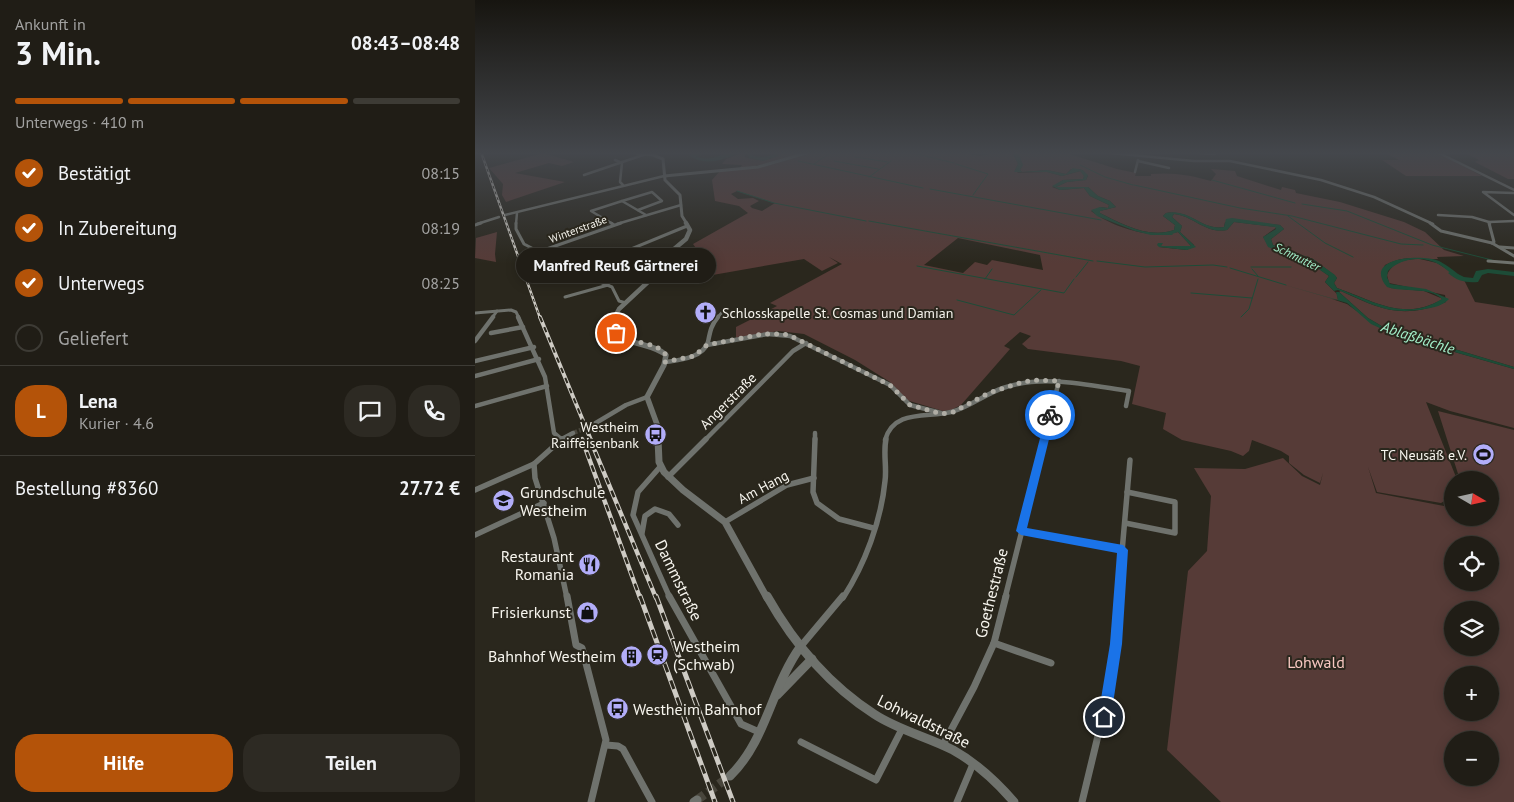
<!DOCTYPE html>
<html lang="de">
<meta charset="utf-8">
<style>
body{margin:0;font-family:"PT Sans",sans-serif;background:#2d2a23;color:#f1f3f6;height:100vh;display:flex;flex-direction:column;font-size:19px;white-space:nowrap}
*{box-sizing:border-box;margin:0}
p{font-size:16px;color:#a2a2a1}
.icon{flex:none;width:28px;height:28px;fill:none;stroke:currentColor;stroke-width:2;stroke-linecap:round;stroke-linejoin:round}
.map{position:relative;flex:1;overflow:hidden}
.drawer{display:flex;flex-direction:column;background:#201d16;width:475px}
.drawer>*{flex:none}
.needle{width:32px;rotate:99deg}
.tools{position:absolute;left:969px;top:471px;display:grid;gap:10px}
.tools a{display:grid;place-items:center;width:55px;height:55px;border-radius:50%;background:#201d16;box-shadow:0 2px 12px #0003,0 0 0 1px #3d3b35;font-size:25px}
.pin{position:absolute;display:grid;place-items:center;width:42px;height:42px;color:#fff;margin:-21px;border:2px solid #fff;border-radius:50%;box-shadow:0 1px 5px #0007}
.courier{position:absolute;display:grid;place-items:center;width:50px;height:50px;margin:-25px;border:4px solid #1a73e8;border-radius:50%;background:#fff;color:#222;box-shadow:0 1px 6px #0007}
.bubble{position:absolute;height:35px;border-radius:18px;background:#201d16;box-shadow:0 2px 12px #0003,0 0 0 1px #3d3b35;font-size:16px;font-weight:700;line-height:35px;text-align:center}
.head em{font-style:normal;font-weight:700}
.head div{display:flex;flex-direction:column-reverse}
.head{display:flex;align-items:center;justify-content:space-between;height:85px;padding:0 15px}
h1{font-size:32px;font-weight:700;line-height:38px}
.bar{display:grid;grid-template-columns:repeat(4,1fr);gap:8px 5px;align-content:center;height:60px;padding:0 15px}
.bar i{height:6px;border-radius:4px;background:#3d3b35}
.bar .on{background:#b45309}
.bar p{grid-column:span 4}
.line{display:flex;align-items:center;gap:12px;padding:0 15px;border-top:1px solid #3d3b35}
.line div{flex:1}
.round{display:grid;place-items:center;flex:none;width:52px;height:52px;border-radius:20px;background:#2d2a23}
ol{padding:0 15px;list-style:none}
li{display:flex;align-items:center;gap:15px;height:55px}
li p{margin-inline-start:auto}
li .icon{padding:5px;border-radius:50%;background:#b45309;color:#fff;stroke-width:4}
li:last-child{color:#a2a2a1}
li i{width:28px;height:28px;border:2px solid #3d3b35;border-radius:50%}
.action{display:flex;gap:10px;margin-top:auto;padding:10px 15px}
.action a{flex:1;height:58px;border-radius:20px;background:#b45309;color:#fff;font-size:20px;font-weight:700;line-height:58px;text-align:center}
.action a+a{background:#2d2a23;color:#f1f3f6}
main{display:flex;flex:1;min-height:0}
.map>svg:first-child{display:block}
.green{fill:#563b37;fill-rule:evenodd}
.water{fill:#1d4c37}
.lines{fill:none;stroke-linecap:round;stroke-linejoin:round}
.stream{stroke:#1d4c37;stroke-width:1}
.river{fill:#1d4c37;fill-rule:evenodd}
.minor-tunnel{stroke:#49463c;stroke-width:4.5;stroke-dasharray:4.5 2;stroke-linecap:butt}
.tertiary-tunnel{stroke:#49463c;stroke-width:9;stroke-dasharray:9 4.5;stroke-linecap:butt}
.minor-far4{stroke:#6f726d;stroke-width:2.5}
.minor-far3{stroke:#6f726d;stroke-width:3}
.minor-far2{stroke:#6f726d;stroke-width:4.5}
.minor-far1{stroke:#6f726d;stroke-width:5.5}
.minor{stroke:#6f726d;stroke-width:7}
.tertiary-far4{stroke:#6f726d;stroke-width:3}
.tertiary-far3{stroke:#6f726d;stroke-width:4.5}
.tertiary-far2{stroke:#6f726d;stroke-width:5.5}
.tertiary-far1{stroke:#6f726d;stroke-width:7}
.tertiary{stroke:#6f726d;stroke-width:9}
.rail-far3-casing{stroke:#cecbc4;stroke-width:2.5}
.rail-far2-casing{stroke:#cecbc4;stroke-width:4}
.rail-far1-casing{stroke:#cecbc4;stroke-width:4.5}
.rail-casing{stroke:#cecbc4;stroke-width:5}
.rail-far3{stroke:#2a271d;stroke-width:1;stroke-dasharray:3;stroke-linecap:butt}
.rail-far2{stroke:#2a271d;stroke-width:2;stroke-dasharray:5.5;stroke-linecap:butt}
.rail-far1{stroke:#2a271d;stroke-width:2.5;stroke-dasharray:7;stroke-linecap:butt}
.rail{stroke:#2a271d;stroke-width:3;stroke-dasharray:9;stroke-linecap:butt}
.route{fill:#1a73e8}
.done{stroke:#afada5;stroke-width:5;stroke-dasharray:0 9}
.labels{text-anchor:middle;stroke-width:4;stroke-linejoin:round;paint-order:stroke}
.far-street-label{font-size:11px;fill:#f7f5ee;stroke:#2a271d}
.far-water-label{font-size:12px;font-style:italic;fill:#a4f1cb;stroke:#2a271d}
.poi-label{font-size:14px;fill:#f7f5ee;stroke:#2a271d;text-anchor:end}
.street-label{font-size:14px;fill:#f7f5ee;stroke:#2a271d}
.water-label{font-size:15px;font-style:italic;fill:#a4f1cb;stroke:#2a271d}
.near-poi-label{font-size:16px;fill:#f7f5ee;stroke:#2a271d;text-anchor:start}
.near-street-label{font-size:16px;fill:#f7f5ee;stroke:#2a271d}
.near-park-label{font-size:16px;fill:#f7c7c0;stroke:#2a271d}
</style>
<main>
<section class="drawer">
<div class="head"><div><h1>3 Min.</h1><p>Ankunft in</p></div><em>08:43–08:48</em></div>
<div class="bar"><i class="on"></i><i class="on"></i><i class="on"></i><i></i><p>Unterwegs · 410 m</p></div>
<ol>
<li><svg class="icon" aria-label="check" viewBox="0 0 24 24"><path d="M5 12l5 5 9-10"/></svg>Bestätigt<p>08:15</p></li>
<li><svg class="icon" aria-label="check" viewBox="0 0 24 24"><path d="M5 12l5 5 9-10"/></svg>In Zubereitung<p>08:19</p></li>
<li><svg class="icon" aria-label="check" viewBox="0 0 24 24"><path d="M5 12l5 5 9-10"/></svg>Unterwegs<p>08:25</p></li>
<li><i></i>Geliefert</li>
</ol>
<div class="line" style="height:90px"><b class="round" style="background:#b45309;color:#fff">L</b><div><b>Lena</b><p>Kurier · 4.6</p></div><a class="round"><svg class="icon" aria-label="chat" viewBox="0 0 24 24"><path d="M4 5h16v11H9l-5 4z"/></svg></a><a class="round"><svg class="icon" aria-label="phone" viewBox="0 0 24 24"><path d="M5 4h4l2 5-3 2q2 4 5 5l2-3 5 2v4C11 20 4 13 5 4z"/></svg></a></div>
<div class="line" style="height:65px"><div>Bestellung #8360</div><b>27.72 €</b></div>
<div class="action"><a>Hilfe</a><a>Teilen</a></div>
</section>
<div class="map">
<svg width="1039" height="802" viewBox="0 0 1039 802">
<rect width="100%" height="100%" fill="#2a271d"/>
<g class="green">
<path d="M 269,152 L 270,157 C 282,161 291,161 303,156 L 304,152 L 332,152 L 292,164 L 265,168 L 267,165 L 247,164 L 251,159 Z"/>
<path d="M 341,152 L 483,152 L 505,156 L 524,152 L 537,152 L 543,164 L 540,170 L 543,173 L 572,172 L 587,176 L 606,171 L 609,176 L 608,179 L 588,180 L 577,187 L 585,190 L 609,188 L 615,196 L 634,205 L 633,208 L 626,207 L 616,211 C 639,228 675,239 703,232 L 716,246 L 686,246 L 687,243 L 684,247 L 712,250 L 719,245 L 705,232 L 707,226 L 697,217 L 699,214 C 719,216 730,234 752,230 L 759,222 L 802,227 L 788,237 L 797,249 L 840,266 L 854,276 L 850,282 L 862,294 L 863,300 L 857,299 L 872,304 L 908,330 L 920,335 L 1039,369 L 1039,428 L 975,411 L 951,402 L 981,477 L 982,480 L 978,480 C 977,492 977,497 966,503 L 902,492 L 893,467 L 901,493 L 969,506 L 977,496 L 978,518 L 1015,518 L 1015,480 L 985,480 L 963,411 L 1039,430 L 1039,802 L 746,802 L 692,750 L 713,571 L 732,551 L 736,496 L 719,468 L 770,469 L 808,458 L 827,476 L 845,485 L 848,473 L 845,483 L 829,475 L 814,463 L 814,456 L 806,451 L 777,440 L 774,451 L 768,456 L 756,451 L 707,440 L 688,429 L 691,413 L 657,404 L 665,366 L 646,361 L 553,349 L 547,344 L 556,336 L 545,332 L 529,346 L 535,349 L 486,405 L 476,410 L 468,411 L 431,400 L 415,382 L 380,360 L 329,334 L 303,331 L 261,339 L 261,327 L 302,306 L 295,303 L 367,264 L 354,257 L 363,263 L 347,271 L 329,259 L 232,276 L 232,264 L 218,244 L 273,213 L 264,206 L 240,201 L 237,180 L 245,171 L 292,166 ZM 262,191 L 299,203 L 300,203 L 287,211 L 277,208 L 275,206 L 284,201 L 278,198 L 263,199 L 256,194 ZM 483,238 L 565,255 L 568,270 L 517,260 L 512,265 L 500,262 L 488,273 L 449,265 ZM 978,545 L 1015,545 L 1015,582 L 978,582 ZM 978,610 L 1015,610 L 1015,648 L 978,648 ZM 978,675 L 1015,675 L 1015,712 L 978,712 ZM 978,740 L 1015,740 L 1015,778 L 978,778 Z"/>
<path d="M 542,152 L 588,152 L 642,169 L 661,173 L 660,176 L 676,176 L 676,174 C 697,172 716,175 736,181 L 741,174 L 736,169 L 760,171 L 762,176 L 806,190 L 807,187 L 820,190 L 821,193 L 865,202 L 929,222 L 950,232 L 969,250 L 989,256 L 962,257 L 963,259 C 940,260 932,254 910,265 C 906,275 906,282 916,288 L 949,291 L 968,299 C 927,322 900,301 862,288 L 859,283 L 862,278 L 860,276 L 838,259 L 798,245 L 796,239 L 809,229 L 805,225 L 767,221 L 750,222 L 749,227 C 727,231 716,209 691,213 L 688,216 L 700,225 L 699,230 C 674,239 647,224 625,213 L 625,211 L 641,207 L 635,201 L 623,196 L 613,187 L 581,187 L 592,182 L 611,180 L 613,176 L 605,169 L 596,169 L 591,174 L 572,170 L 547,172 L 545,170 L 548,165 Z"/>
<polygon points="909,152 961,152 1007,176 931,176 907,160 924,160"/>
<polygon points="989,152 1039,152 1039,179 1033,179 1000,162 1004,160"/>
<polygon points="68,153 99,162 87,166 74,163 40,173 90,182 31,202 27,195 28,184 14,168"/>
<polygon points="22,232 20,254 21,262 0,258 1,238"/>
<path d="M 945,259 L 962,263 L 989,280 L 1000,302 L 1039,308 L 1039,367 L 910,328 L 893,318 L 864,292 L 866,291 C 905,309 927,320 971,302 L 970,295 L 914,283 L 912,275 C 918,261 932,259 945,259 Z"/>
</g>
<g class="water">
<path d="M 537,152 L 543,152 L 548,165 L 545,170 L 547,172 L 572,170 L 591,174 L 598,168 L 608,170 L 613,175 L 611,180 L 592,182 L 581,187 L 613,187 L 623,196 L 635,201 L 641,207 L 625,211 L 625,213 C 646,224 674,239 699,230 L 700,225 L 688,216 L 691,213 C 715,208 727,231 749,227 L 751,219 L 757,218 L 805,225 L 809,229 L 796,239 L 798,245 L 838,259 L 860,275 L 862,278 L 859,283 L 862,288 C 898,301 930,322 967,299 C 953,286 930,293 912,287 C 887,257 946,254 964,261 C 972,265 983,273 989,280 C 980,278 973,270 965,265 C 948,255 926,258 913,271 L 912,277 L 915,284 L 951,289 L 974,299 C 969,305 958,308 950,309 C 911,316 896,303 863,290 L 859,291 L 850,282 L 854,276 L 836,264 L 793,247 L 788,237 L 801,229 L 800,227 L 759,222 L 752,230 C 730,234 719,216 699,214 L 697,217 L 707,226 L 705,232 L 721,247 L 712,250 L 684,247 L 682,245 L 683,243 L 688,243 L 686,246 L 716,246 L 703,232 L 697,234 L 698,235 L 676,235 L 660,231 L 622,216 L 616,210 L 625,207 L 633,208 L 634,205 L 615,196 L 609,188 L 585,190 L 577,186 L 588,180 L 608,179 L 609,176 L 605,171 L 587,176 L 572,172 L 539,172 L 543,164 Z"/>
<polygon points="810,285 863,300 861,292 864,292 893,318 910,328 1039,367 1039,369 920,335 896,324 872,303"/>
</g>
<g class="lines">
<g class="stream">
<polyline points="438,153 479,163"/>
<polyline points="380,157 413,162"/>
<polyline points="323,161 448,188"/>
<polyline points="359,161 403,169"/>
<polyline points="339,164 355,153"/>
<polyline points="481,164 513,174 498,195"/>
<polyline points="605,165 630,177 658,185"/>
<polyline points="394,177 416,161"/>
<polyline points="737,180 820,203"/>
<polyline points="659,185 765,208 817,216 926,244 948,245"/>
<polyline points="455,189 626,220"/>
<polyline points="262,191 299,203 391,221"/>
<polyline points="827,204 872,211 957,245 1017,260"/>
<polyline points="813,216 850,243 878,257"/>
<polyline points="394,221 618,261"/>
<polyline points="622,261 670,267 738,265 752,267"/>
<polyline points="442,266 589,293 599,279"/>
<polyline points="776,267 816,267"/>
<polyline points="755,268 811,285"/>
<polyline points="777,269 783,276"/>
<polyline points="601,277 613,262"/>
<polyline points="510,279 517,269"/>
<polyline points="716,293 777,298"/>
<polyline points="482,300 539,315 566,290"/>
<polyline points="766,317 774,309 783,279"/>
</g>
<g class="river">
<path d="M 231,152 L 241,152 L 221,156 C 236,164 250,150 265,152 C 250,160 228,167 214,155 Z"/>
<polygon points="272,152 276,152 278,156 288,157 298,155 297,152 301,152 304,156 288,161 274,158"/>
<path d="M 1013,269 L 1039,272 L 1039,276 L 1013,273 L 1007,275 L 1003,282 C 991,283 982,281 973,273 L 977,271 L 989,277 L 998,278 L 1001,271 Z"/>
</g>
<polyline class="minor-tunnel" points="98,433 114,427"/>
<polyline class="tertiary-tunnel" points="222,800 255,776"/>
<g class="minor-far4">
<polyline points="625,152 719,161 755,161 846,180 899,197 958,224"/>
<polyline points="659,152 668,153"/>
<polyline points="962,152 1039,190"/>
<polyline points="724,153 740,154"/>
<polyline points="140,160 147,163 145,182 148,185"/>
<polyline points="663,161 694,168"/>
<polyline points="660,172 663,160"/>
<polyline points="109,175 171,154"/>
<polyline points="1039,193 1008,192 1039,215"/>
<polyline points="147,201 177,192 187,201 163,210"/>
<polyline points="30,215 189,176"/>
<polyline points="963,215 997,217 1014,222"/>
<polyline points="2,224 24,217"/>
<polyline points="41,224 42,213"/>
<polyline points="138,224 116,211 147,201 171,215"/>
<polyline points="142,224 206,205"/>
<polyline points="1015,224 1014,222 1039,221"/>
</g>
<g class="minor-far3">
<polyline points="41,223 41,229 49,244 108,275 137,287 144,301 151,303"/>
<polyline points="136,223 139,225"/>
<polyline points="955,223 966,231 1017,243 1039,256"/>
<polyline points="1014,223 1019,242 1017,243"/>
<polyline points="0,225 6,223"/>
<polyline points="1025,247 1039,248"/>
<polyline points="63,252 146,223"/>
<polyline points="1013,261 1039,263"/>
<polyline points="100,272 212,226"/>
<polyline points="90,297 133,285"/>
<polyline points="0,313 36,310 41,312 44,318"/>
<polyline points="17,318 22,311"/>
<polyline points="242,318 251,308"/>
</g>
<g class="minor-far2">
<polyline points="43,317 70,377 79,433 86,439"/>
<polyline points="16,333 48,327"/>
<polyline points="0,341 18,317"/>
<polyline points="232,345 293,334 315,336 415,385 435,405 466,413"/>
<polyline points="0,361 59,347"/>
<path d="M 191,362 C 204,360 228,358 233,342 C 235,332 236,325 243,317"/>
<polyline points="0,376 64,359"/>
<polyline points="0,406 72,386"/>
<polyline points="114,427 151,405 172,397"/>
<polyline points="340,433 340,440"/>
<polyline points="85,440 98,433"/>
<polyline points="230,440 318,351 331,343"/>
<path d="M 410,440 C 419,409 452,418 476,412 C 495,407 510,394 528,388 C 569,374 613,385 654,391 L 651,406"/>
<polyline points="569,440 584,381"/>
</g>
<g class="minor-far1">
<polyline points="340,439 338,492 342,503 364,519 398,528"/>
<polyline points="59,464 60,478 79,538 92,598"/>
<polyline points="185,467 163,492 158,515 195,598"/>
<polyline points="193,477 231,439"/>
<polyline points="0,490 59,464 87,439"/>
<polyline points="250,522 312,485 339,478"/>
<polyline points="650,523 700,533 700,502 652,492"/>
<polyline points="546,531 647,550"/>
<polyline points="167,533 170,516 180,509 194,514 203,525"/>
<polyline points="0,535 69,503"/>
<path d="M 368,598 C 390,564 406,521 410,481 C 412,467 408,453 411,439"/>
<polyline points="530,598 570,439"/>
<polyline points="643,598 655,460"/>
</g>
<g class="minor">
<polyline points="92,596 101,645 107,648 131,740 116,802"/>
<polyline points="194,596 266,724 284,732"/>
<polyline points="519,643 576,663"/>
<polyline points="326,646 368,596"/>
<polyline points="326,742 401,780 427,729"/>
<polyline points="131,745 143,746 148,749 177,802"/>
<polyline points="468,745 499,687 519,643 531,596"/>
<polyline points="482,802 498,764"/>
<polyline points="607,802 636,682 643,596"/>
</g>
<g class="tertiary-far4">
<polyline points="66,152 71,152"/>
<polyline points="153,152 178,155 188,159 190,180 205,195 207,216 212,224"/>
<polyline points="189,176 283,167 335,152"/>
</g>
<polyline class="tertiary-far3" points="139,318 144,309 174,281 186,260 211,239 215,230 211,223"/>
<path class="tertiary-far2" d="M 139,317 L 137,321 C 143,348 174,340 191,355 L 189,365 L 172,397 L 183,427 L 183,440"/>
<polyline class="tertiary-far1" points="183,439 184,462 189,472 208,490 250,522 292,598"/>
<g class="tertiary">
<path d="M 292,596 C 318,642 354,685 399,714 C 423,730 453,737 478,750 C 503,764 521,781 539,802"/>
<polyline points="302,695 337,659"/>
<path d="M 255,776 C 292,740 296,687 326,646"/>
<polyline points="219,802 222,800"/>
</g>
<defs>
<polyline id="rail-far3" points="6,152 65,318"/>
<polyline id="rail-far2" points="65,317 116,440"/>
<g id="rail-far1">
<polyline points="107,439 165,598"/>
<polyline points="115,439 181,598"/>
</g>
<g id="rail">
<polyline points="165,596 240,802"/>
<polyline points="181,596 258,802"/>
</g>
</defs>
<use href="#rail-far3" class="rail-far3-casing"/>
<use href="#rail-far2" class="rail-far2-casing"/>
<use href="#rail-far1" class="rail-far1-casing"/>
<use href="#rail" class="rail-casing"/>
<use href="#rail-far3" class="rail-far3"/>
<use href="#rail-far2" class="rail-far2"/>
<use href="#rail-far1" class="rail-far1"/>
<use href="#rail" class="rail"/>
</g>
<linearGradient id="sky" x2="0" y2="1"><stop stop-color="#171510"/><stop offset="0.58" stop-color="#44474c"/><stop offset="1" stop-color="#44474c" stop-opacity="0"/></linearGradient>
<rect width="1039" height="264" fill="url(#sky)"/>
<polygon class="route" points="575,412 580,415 552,528 648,545 653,550 647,644 636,717 634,722 629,724 625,722 623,717 635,644 642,553 546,535 541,531 571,415"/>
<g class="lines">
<path class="done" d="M 141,333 C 155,345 181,340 191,355 L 190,362 L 219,356 L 232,345 L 288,334 L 309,334 L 320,338 L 415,385 L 435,405 L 467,414 L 478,412 L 514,393 L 541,384 L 558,380 L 584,381 L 575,415"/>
</g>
<defs>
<symbol id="church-disc" viewBox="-11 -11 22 22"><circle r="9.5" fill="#b2adf9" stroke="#2a271d"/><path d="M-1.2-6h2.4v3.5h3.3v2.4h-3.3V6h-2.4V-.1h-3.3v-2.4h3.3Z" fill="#111"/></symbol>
<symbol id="bus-disc" viewBox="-11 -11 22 22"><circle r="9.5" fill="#b2adf9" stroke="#2a271d"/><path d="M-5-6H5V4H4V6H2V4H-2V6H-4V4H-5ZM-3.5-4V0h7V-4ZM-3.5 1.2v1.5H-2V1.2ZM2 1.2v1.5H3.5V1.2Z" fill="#111"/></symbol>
<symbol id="stadium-disc" viewBox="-11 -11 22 22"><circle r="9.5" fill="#b2adf9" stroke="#2a271d"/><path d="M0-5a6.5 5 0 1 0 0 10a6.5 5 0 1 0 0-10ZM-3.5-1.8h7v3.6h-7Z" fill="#111"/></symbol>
<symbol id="school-disc" viewBox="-11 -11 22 22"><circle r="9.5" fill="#b2adf9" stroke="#2a271d"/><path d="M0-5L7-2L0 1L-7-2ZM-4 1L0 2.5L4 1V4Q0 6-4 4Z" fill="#111"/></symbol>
<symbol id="restaurant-disc" viewBox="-11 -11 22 22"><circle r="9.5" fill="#b2adf9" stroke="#2a271d"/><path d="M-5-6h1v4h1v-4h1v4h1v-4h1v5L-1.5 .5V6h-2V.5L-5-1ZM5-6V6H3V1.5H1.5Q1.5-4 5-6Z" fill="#111"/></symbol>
<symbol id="shop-disc" viewBox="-11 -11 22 22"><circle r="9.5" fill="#b2adf9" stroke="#2a271d"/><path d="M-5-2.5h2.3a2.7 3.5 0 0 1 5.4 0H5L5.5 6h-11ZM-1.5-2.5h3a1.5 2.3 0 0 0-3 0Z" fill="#111"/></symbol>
<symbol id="station-disc" viewBox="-11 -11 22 22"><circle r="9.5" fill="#b2adf9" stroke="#2a271d"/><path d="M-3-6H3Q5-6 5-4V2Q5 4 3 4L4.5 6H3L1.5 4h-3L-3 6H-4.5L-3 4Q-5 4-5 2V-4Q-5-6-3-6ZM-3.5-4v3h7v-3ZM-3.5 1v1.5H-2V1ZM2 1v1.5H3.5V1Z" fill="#111"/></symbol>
<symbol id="building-disc" viewBox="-11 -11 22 22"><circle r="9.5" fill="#b2adf9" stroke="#2a271d"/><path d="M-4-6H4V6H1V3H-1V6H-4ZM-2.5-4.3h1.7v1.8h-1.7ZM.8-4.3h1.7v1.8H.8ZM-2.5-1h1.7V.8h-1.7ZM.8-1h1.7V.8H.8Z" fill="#111"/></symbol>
</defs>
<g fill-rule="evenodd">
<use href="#church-disc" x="218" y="300" width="25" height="25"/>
<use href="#bus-disc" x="168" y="422" width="25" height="25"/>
<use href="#stadium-disc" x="996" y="442" width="25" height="25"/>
<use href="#school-disc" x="16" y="488" width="25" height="25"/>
<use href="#restaurant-disc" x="102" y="552" width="25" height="25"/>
<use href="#shop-disc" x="100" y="600" width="25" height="25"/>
<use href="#station-disc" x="170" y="642" width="25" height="25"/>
<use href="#building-disc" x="144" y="644" width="25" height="25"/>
<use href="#bus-disc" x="130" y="696" width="25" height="25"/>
</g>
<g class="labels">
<g class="far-street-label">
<text transform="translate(103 229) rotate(-20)" y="4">Winterstraße</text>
</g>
<g class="far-water-label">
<text transform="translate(822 257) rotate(26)" y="4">Schmutter</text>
</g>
<g class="poi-label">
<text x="247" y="318" text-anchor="start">Schlosskapelle St. Cosmas und Damian</text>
<text x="164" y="432">Westheim<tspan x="164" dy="16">Raiffeisenbank</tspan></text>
<text x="992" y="460">TC Neusäß e.V.</text>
</g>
<g class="street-label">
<text transform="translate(253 401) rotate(-45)" y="5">Angerstraße</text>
<text transform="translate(288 487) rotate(-28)" y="5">Am Hang</text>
</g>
<g class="water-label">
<text transform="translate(943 338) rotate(18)" y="5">Ablaßbächle</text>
</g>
<g class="near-poi-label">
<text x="45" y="498">Grundschule<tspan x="45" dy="18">Westheim</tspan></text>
<text x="99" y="562" text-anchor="end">Restaurant<tspan x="99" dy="18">Romania</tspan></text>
<text x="96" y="618" text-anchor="end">Frisierkunst</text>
<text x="198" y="652">Westheim<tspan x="198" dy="18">(Schwab)</tspan></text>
<text x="141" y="662" text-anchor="end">Bahnhof Westheim</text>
<text x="158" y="715">Westheim Bahnhof</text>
</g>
<g class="near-street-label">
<text transform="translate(204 580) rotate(64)" y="6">Dammstraße</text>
<text transform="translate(516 593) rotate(-76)" y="6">Goethestraße</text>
<text transform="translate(449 721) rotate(26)" y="6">Lohwaldstraße</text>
</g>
<g class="near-park-label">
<text x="841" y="668">Lohwald</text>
</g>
</g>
</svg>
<div class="tools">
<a><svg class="needle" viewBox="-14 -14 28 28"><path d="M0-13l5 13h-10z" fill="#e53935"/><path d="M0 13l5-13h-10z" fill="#a2a2a1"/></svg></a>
<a><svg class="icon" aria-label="locate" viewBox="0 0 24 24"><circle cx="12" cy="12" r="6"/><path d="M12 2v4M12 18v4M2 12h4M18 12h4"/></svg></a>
<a><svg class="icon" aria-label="layers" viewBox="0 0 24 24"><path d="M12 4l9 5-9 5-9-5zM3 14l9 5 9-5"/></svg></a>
<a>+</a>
<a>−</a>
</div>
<div class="pin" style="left:141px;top:333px;background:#ea580c"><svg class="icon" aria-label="bag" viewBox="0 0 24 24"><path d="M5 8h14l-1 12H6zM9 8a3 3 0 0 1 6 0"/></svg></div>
<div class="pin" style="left:629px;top:717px;background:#1f2937"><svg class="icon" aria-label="home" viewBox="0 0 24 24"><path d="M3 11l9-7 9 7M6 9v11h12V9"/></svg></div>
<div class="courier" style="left:575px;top:415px"><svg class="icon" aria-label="bike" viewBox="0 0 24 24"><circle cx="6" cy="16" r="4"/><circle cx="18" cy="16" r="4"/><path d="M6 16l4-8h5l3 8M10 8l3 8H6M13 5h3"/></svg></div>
<div class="bubble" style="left:41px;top:248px;width:200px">Manfred Reuß Gärtnerei</div>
</div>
</main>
